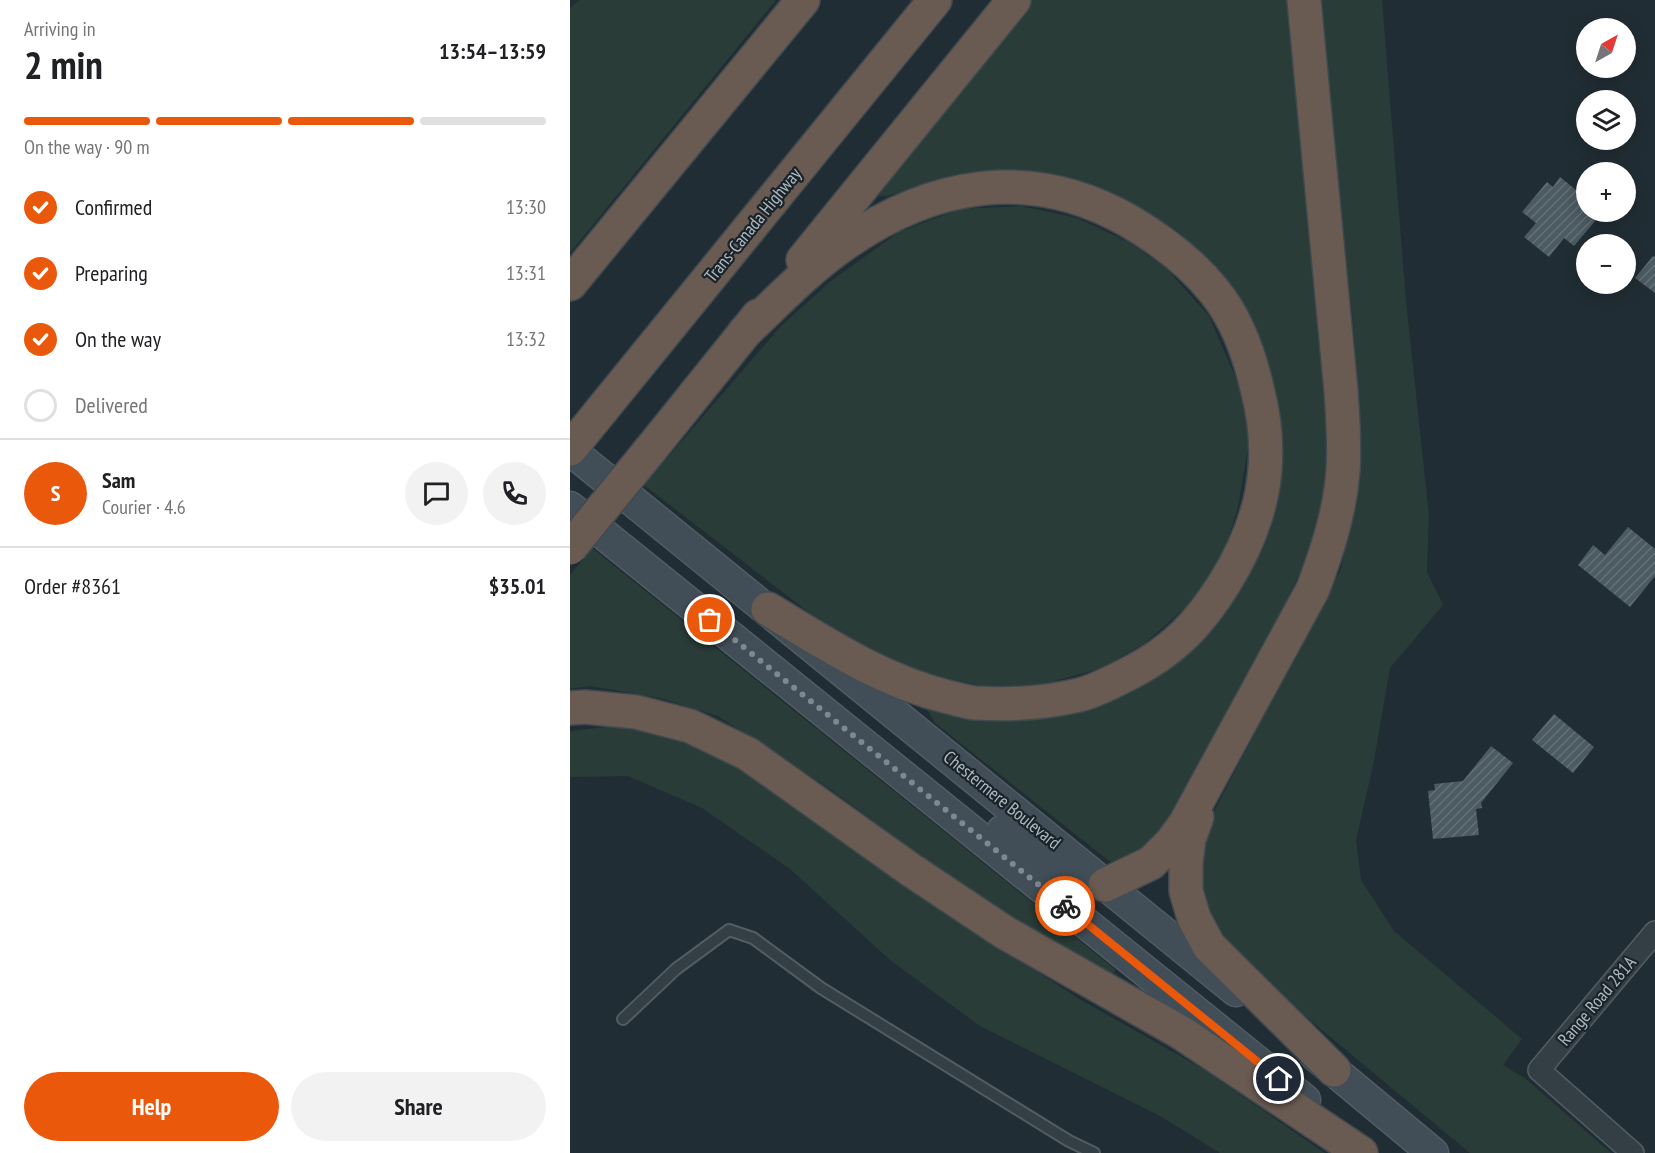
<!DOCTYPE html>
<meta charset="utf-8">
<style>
body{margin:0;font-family:"PT Sans Narrow",sans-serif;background:#f2f2f2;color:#202124;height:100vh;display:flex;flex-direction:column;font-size:22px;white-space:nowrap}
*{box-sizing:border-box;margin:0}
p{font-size:20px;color:#757577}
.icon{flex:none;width:33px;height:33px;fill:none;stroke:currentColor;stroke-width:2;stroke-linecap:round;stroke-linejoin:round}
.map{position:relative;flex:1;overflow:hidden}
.side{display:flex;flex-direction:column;background:#fff;width:570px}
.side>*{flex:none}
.needle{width:39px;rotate:39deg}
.buttons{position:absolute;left:1006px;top:18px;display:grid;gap:12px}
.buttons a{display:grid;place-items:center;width:60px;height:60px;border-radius:50%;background:#fff;box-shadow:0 3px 15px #0003;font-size:30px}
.pin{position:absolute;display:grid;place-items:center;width:51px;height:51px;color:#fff;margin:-26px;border:3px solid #fff;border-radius:50%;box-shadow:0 2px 6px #0007}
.courier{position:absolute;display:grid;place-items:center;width:60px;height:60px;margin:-30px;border:4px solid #ea580c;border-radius:50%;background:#fff;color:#222;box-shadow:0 2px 8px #0007}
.head em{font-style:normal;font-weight:700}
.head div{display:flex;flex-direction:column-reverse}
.head{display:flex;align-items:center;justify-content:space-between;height:102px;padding:0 24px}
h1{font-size:39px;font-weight:700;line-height:45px}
.bar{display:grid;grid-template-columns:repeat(4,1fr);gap:9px 6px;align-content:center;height:72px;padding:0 24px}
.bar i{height:8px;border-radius:4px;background:#e0e0e0}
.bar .active{background:#ea580c}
.bar p{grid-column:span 4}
.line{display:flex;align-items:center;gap:15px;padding:0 24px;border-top:2px solid #e0e0e0}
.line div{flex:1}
.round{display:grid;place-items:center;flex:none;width:63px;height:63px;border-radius:32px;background:#f2f2f2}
ol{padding:0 24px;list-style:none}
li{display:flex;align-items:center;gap:18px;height:66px}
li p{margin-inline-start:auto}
li .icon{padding:6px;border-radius:50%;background:#ea580c;color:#fff;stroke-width:4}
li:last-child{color:#757577}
li i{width:33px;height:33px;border:3px solid #e0e0e0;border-radius:50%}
.action{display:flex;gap:12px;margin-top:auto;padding:12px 24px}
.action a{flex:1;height:69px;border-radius:36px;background:#ea580c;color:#fff;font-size:24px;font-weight:700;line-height:69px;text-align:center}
.action a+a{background:#f2f2f2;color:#202124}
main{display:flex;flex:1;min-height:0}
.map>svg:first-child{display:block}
.grass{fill:#293c37}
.building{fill:url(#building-hatch)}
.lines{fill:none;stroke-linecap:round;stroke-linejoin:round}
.lane-casing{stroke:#515c63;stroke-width:14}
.street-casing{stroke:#515c63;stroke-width:24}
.secondary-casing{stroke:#515c63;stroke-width:33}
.highway-casing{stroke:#3f494f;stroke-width:36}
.lane{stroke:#343e45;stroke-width:10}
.street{stroke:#343e45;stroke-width:21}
.secondary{stroke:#424e57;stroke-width:30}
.highway{stroke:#6a5b52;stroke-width:33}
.highway-bridge-casing{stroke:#3f494f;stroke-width:36;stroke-linecap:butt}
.highway-bridge{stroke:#6a5b52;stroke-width:33}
.done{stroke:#7d8990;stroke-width:6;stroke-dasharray:0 10.8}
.route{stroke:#ea580c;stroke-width:8}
.labels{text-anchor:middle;stroke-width:4.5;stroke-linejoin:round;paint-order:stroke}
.street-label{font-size:18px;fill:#aebac2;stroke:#1a2329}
</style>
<main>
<section class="side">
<div class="head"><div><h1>2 min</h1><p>Arriving in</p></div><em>13:54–13:59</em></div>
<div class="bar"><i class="active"></i><i class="active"></i><i class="active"></i><i></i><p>On the way · 90 m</p></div>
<ol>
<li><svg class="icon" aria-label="check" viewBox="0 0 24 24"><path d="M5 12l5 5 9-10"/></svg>Confirmed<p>13:30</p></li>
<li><svg class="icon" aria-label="check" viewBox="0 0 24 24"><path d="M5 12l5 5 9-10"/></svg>Preparing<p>13:31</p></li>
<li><svg class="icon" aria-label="check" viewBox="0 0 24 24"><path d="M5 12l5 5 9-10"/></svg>On the way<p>13:32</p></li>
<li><i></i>Delivered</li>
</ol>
<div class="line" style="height:108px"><b class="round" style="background:#ea580c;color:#fff">S</b><div><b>Sam</b><p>Courier · 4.6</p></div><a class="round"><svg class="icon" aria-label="chat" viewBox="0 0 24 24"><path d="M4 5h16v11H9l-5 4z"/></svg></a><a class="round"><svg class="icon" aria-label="phone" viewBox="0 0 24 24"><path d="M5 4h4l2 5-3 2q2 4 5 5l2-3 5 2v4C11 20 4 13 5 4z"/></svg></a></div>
<div class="line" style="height:78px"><div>Order #8361</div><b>$35.01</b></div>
<div class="action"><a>Help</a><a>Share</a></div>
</section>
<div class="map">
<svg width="1085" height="1153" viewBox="0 0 1085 1153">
<defs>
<pattern id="building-hatch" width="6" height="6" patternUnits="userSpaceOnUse" patternTransform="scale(1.5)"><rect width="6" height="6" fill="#4c5a62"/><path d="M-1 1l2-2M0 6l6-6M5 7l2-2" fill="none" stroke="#637077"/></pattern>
</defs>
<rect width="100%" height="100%" fill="#212d34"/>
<g class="grass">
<polygon points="10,0 206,0 0,253 0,8"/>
<polygon points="461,0 717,0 760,435 752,502 733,566 702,633 610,803 574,853 543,864 365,723 355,706 436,719 638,633 708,425 699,364 660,287 608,231 554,199 460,172 380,181 316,196 301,195"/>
<polygon points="752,0 812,0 836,301 859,515 857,572 873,605 820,668 803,766 786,840 791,880 824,931 952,1039 933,1065 956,1079 1041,1153 900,1153 699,986 664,954 638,914 630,870 639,821 771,569 792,450 783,323 752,40"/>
<polygon points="451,206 507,218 558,242 595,267 639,316 668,383 680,436 668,507 654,553 630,595 575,643 532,668 471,685 411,686 346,671 301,651 241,614 74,485 210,327 261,281 329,232 390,209"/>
<polygon points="22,548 546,970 540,978 422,908 260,789 148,716 90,698 20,686 0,689 0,575"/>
<polygon points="53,725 149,752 360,903 511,1000 633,1069 755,1153 650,1153 590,1116 410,1026 320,960 220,869 132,808 58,776 0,777 0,731"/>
</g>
<g class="building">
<polygon points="990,177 1017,199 1017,213 1026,220 1004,246 994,238 979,257 954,237 966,223 952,212 977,182 983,187"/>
<polygon points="1083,256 1085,257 1085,293 1065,278"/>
<polygon points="1058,527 1085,549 1085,576 1060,607 1008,565 1023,545 1035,555"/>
<polygon points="984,714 1024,747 1003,773 962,740"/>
<polygon points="921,746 943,763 911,803 912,808 906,809 909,835 863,839 858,791 865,790 864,784 893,781"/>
</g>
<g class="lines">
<defs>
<polyline id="lane" points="53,1019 106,969 159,930 183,938 251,988 499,1141 524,1153"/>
<polyline id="street" points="1063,1153 969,1070 1085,932"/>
<g id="secondary">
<polyline points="0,450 666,991"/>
<polyline points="0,507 735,1100"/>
<polyline points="432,831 474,862 511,879"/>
<polyline points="745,1055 863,1153"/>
</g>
<g id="highway">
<polyline points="233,260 444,0"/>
<polyline points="0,284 233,0"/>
<path d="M 174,333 C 206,303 237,270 273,245 C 362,182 461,165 559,221 C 591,240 621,262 644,291 C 668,320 680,356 688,392 C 706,463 692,523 654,584 C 629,624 603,651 560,673 C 544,681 526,691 509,695 C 476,703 439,705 405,703 C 396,702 387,699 378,697 C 312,681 256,644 198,609"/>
<polyline points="0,449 365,0"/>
<polyline points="81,449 188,316"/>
<polyline points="0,708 15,707 66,712 120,726 178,754 341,870 434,932 610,1032 791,1153"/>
<polyline points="627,817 619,839 616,863 616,891 624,918 639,946 764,1070"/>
<path d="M 535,885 L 581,863 L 601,843 L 615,824 L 743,589 C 757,551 770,512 773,471 C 775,445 773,418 771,391 L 734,0"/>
</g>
</defs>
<use href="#lane" class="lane-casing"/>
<use href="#street" class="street-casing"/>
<use href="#secondary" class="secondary-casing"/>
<use href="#highway" class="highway-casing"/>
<use href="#lane" class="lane"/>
<use href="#street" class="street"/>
<use href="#secondary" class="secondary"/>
<use href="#highway" class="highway"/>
<defs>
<polyline id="highway-bridge" points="0,548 81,449"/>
</defs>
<use href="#highway-bridge" class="highway-bridge-casing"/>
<use href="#highway-bridge" class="highway-bridge"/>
</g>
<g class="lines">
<polyline class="done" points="140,620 495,906"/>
<polyline class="route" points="495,906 709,1079"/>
</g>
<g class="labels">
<g class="street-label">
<text transform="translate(183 225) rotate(-51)" y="6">Trans-Canada Highway</text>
<text transform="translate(432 800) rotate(39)" y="6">Chestermere Boulevard</text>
<text transform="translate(1027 1001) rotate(-50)" y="6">Range Road 281A</text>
</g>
</g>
</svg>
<div class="buttons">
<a><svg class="needle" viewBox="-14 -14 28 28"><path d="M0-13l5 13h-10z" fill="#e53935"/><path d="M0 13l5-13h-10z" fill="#757577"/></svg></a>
<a><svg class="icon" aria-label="layers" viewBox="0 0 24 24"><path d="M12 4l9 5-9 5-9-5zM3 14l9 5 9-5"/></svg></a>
<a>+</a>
<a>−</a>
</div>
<div class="pin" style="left:140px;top:620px;background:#ea580c"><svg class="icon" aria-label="bag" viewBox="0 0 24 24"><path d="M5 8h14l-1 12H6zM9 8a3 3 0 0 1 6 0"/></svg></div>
<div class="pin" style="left:709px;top:1079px;background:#1f2937"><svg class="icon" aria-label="home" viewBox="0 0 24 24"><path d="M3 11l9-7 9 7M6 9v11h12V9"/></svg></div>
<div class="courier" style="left:495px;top:906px"><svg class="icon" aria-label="bike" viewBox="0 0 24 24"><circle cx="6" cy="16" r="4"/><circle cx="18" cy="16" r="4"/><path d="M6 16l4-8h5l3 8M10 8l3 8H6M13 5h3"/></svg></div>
</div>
</main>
